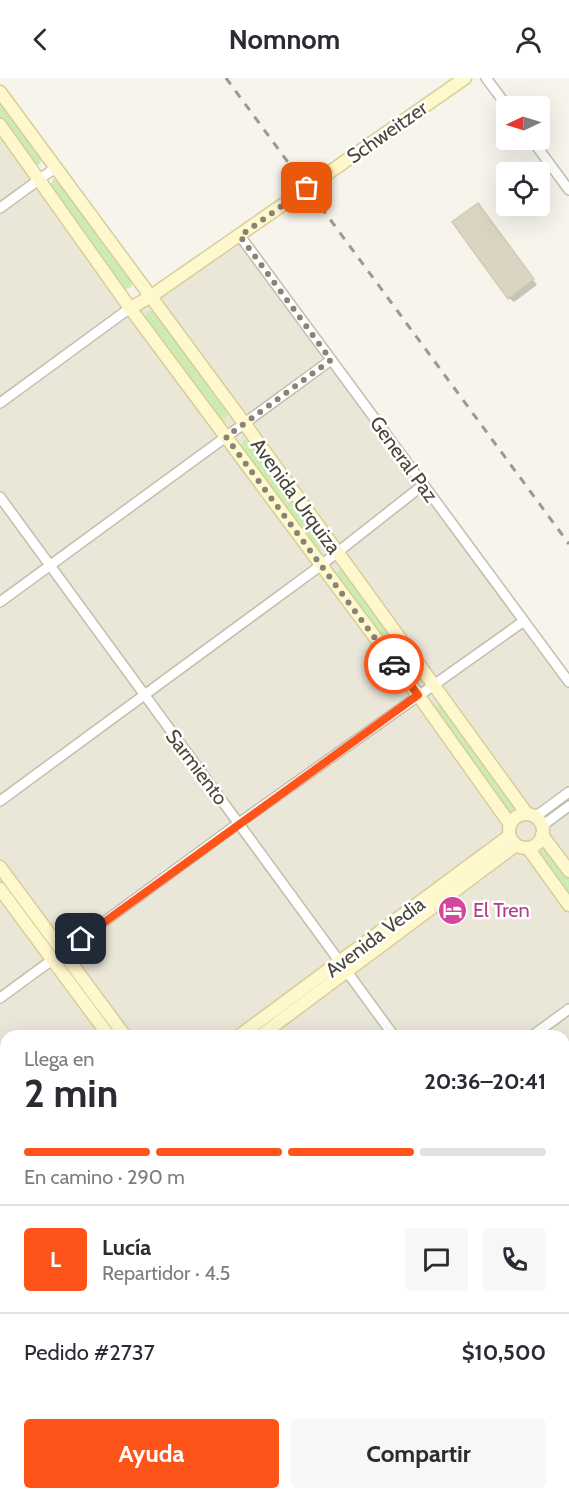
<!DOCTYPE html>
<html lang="es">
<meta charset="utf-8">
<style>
body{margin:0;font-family:Cabin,sans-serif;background:#f7f7f7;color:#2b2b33;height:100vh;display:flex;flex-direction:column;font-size:22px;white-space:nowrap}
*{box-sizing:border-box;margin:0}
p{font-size:20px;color:#7c7c81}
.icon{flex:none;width:33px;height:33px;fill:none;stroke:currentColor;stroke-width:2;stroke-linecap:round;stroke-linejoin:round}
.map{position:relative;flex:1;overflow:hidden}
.details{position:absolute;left:0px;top:952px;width:570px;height:470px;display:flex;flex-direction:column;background:#fff;border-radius:18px 18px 0 0;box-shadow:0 6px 24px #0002}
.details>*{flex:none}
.needle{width:39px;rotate:266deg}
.tools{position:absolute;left:496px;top:18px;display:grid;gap:12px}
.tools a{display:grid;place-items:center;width:54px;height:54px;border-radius:6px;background:#fff;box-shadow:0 6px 24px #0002;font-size:30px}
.pin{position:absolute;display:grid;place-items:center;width:51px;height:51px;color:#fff;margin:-26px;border-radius:12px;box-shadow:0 3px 9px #0006}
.courier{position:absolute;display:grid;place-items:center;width:60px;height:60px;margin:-30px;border:4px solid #ff5419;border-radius:50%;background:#fff;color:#222;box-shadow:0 2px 8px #0007}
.overview em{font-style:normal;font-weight:800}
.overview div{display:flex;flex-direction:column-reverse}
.overview{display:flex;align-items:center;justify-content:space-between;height:102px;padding:0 24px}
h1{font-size:39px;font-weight:800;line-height:45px}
.bar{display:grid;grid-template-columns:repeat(4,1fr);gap:9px 6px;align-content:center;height:72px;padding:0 24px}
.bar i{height:8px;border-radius:4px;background:#e1e1e2}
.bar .selected{background:#ff5419}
.bar p{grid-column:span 4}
.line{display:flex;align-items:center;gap:15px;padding:0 24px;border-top:2px solid #e1e1e2}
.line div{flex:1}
.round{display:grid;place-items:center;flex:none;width:63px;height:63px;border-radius:6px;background:#f7f7f7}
.button{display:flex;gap:12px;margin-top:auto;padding:12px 24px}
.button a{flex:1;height:69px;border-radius:6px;background:#ff5419;color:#fff;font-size:24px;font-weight:800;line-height:69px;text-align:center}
.button a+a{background:#f7f7f7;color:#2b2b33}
header{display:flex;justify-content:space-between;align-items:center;height:78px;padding:0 24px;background:#fff;font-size:27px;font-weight:800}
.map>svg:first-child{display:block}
.residential{fill:#eae7d9;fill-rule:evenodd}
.green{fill:#ccecb2}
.shadow{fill:#0003}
.building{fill:#dcd4c2;stroke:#d4cab2;stroke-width:1.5}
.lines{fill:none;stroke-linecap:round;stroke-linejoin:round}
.lane-casing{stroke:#c2bdac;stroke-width:8}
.street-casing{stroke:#c2bdac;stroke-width:12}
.secondary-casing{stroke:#d8ce99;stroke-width:15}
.lane{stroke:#fff;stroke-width:4.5}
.street{stroke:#fff;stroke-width:9}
.secondary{stroke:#fff8cc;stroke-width:12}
.rail{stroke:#999;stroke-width:3;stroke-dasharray:8 8;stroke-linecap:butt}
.done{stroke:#878377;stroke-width:6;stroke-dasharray:0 10.8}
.route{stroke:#ff5419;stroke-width:8}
.labels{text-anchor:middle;stroke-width:5;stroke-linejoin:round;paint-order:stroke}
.street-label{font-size:20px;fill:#4b4638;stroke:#fff}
.hotel-label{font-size:20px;fill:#b23c85;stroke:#fff;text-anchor:start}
</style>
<header><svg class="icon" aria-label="back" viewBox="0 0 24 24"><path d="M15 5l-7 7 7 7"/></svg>Nomnom<svg class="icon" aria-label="person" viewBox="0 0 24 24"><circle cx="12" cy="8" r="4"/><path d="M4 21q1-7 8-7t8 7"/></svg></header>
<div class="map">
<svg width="569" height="1421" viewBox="0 0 569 1421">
<rect width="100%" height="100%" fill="#f6f4eb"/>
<path class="residential" d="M 0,47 L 130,230 L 240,158 L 569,604 L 569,1421 L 0,1421 ZM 6,958 L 564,958 L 564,1416 L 6,1416 Z"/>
<g class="green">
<polygon points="0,22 42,80 40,86 36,87 31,85 0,41"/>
<polygon points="53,101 56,101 131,202 132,207 130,210 125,211 122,208 50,108"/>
<polygon points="148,233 153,233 226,333 228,337 225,341 222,342 217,340 145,239"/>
<polygon points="244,362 250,362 323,462 324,466 321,470 316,471 313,469 241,368"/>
<polygon points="339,491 344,492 418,594 416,600 411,601 336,498"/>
<polygon points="439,627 443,628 517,731 515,736 510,737 435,634 435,630"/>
<polygon points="540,763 569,799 569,817 535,771 537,765"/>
</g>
<polygon class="shadow" points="482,132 537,207 514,224 509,220"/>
<polygon class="building" points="478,125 534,201 508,221 452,144"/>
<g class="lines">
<defs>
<g id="lane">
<polyline points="564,998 569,1005"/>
<polyline points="318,1416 321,1421"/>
<polyline points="402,1416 406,1421"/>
</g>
<g id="street">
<polyline points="486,0 507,28"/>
<polyline points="532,62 569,112"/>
<polyline points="0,130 55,90"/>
<polyline points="240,158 569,604"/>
<polyline points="0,325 130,230"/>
<polyline points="0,419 394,958"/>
<polyline points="0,524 331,282"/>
<polyline points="0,723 320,488 423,407"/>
<polyline points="535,739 569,714"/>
<polyline points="542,748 569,728"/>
<polyline points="0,920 239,745 524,543"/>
<polyline points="532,958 569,931"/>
<polyline points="564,1142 569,1138"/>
<polyline points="0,1189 6,1197"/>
<polyline points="564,1190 569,1197"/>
<polyline points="564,1332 569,1328"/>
<polyline points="0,1347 6,1343"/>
<polyline points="168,1416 172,1421"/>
<polyline points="179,1421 186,1416"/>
</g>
<g id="secondary">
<polyline points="0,14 244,345 527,736"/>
<polyline points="0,47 130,230 418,617 510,746"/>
<polyline points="130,230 150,219 465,0"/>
<circle cx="526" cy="753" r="17"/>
<polyline points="542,757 569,793"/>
<polyline points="528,770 569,827"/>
<polyline points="0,789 125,958"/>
<polyline points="0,811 109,958"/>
<polyline points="239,958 509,758"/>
<polyline points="260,958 516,767"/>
<polyline points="0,1133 6,1129"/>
<polyline points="0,1149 6,1145"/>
<polyline points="441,1416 445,1421"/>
<polyline points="458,1416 461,1421"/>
</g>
</defs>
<use href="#lane" class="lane-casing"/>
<use href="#street" class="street-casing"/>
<use href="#secondary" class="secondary-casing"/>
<use href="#lane" class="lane"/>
<use href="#street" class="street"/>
<use href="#secondary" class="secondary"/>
<polyline class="rail" points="226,0 569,466"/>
</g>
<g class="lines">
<polyline class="done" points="307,110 240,158 331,282 226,359 394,586"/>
<polyline class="route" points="81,861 418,617 394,586"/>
</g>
<defs>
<symbol id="hotel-disc" viewBox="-11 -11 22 22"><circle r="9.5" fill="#d1479c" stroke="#fff"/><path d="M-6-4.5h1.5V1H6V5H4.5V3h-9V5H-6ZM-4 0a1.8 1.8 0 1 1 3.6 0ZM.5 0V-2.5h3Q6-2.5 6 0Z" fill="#fff"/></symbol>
</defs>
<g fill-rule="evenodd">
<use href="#hotel-disc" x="436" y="816" width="33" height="33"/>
</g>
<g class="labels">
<g class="street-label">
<text transform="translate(387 54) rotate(-35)" y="7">Schweitzer</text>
<text transform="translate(404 381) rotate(54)" y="7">General Paz</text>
<text transform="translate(296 418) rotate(54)" y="7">Avenida Urquiza</text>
<text transform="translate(197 689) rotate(53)" y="7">Sarmiento</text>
<text transform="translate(375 859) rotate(-37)" y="7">Avenida Vedia</text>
</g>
<g class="hotel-label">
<text x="473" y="839">El Tren</text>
</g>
</g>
</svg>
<div class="tools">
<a><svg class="needle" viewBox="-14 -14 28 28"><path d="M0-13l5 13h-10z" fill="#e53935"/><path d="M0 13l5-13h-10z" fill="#7c7c81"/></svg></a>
<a><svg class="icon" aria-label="locate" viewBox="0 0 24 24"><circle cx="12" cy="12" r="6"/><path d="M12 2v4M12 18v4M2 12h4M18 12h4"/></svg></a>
</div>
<div class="pin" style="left:307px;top:110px;background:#ea580c"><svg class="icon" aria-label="bag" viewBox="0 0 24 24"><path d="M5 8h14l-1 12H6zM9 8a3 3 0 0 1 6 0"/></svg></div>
<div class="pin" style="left:81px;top:861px;background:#1f2937"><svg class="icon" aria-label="home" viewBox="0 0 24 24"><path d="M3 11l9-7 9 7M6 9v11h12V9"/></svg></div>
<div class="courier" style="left:394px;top:586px"><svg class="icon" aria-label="car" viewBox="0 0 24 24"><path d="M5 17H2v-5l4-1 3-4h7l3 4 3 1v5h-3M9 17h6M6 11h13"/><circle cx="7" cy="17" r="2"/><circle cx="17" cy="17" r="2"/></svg></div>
<section class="details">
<div class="overview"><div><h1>2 min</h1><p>Llega en</p></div><em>20:36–20:41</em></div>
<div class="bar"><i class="selected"></i><i class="selected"></i><i class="selected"></i><i></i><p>En camino · 290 m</p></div>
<div class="line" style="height:108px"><b class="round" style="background:#ff5419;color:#fff">L</b><div><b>Lucía</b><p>Repartidor · 4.5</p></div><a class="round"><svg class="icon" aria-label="chat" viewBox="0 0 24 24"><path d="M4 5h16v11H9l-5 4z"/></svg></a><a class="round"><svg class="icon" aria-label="phone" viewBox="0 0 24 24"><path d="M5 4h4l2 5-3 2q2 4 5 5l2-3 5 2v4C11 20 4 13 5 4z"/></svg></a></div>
<div class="line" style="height:78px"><div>Pedido #2737</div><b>$10,500</b></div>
<div class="button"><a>Ayuda</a><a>Compartir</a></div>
</section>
</div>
